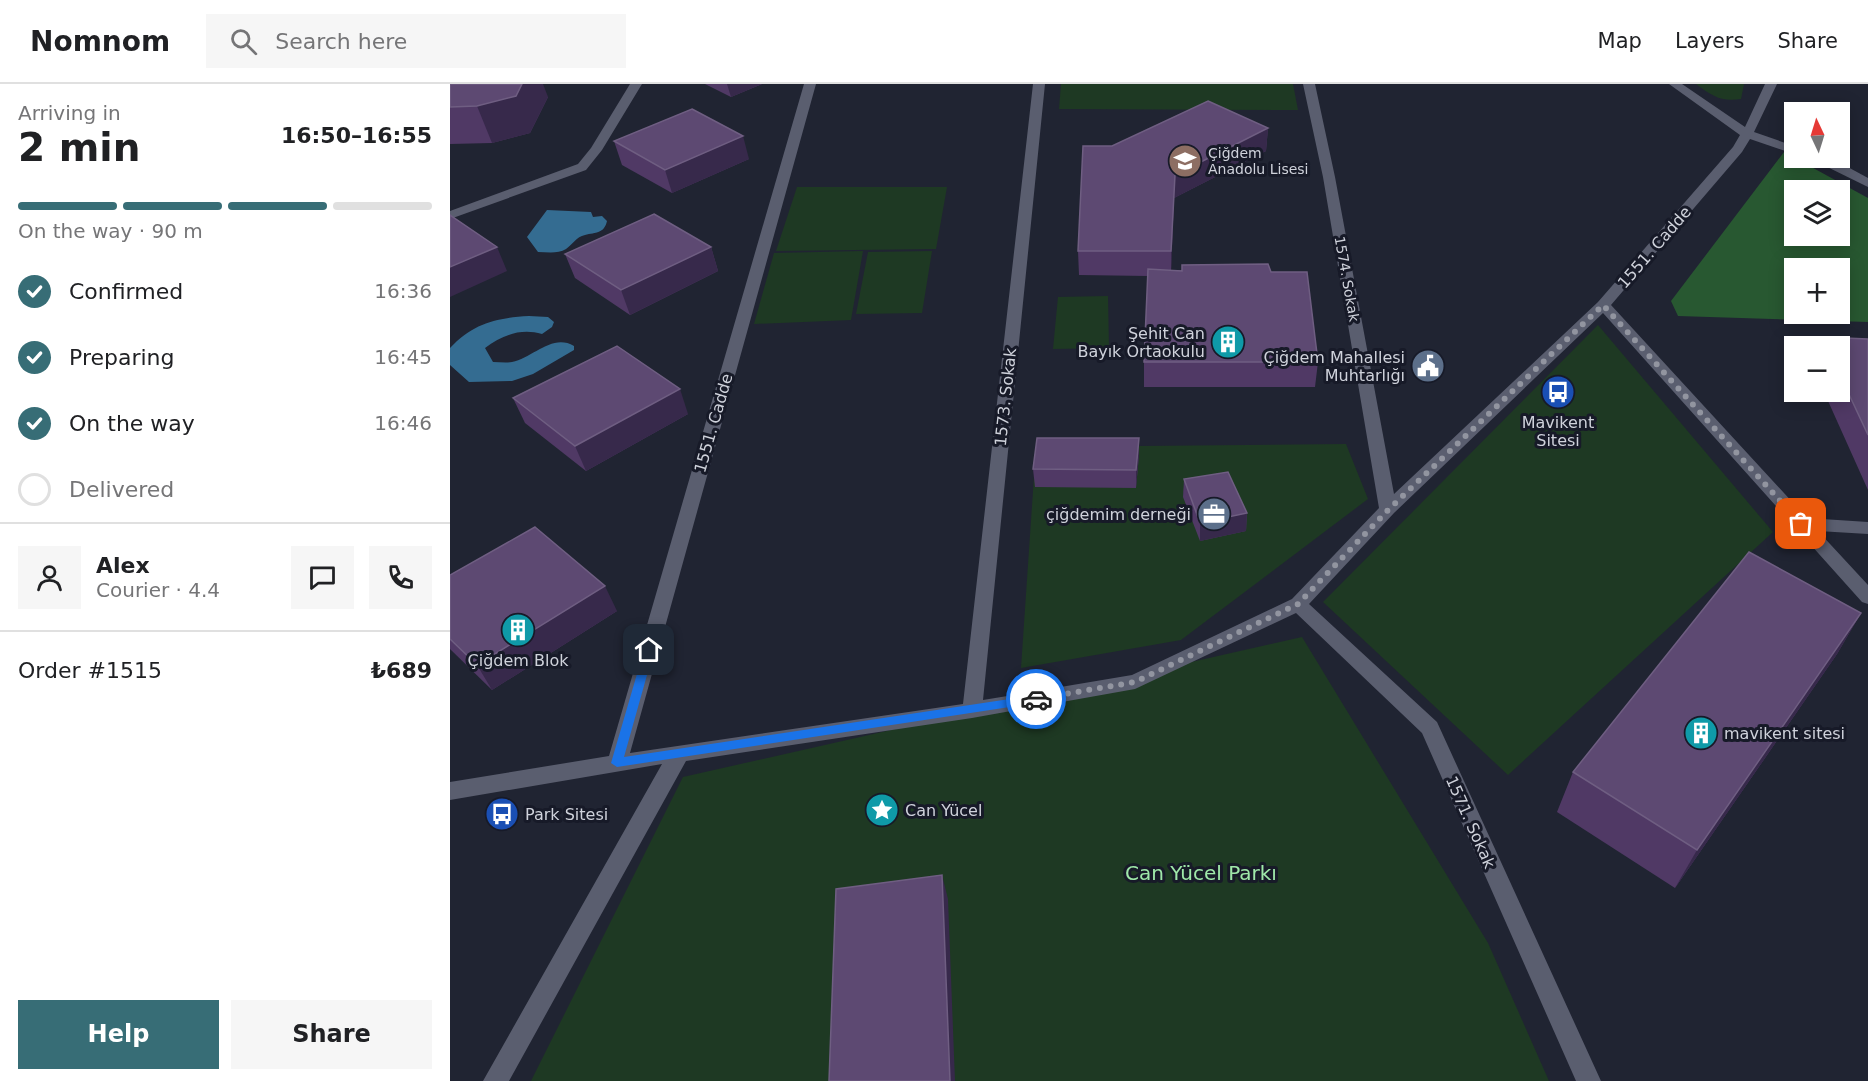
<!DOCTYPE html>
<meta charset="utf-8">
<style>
body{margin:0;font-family:"DejaVu Sans",sans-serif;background:#f6f6f6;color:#202124;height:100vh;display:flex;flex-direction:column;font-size:22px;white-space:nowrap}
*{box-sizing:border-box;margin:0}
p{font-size:20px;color:#757577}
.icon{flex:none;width:33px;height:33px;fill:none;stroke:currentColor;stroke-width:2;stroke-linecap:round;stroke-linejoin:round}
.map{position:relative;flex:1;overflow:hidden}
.drawer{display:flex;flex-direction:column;background:#fff;width:450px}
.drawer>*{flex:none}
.needle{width:39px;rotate:356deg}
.tools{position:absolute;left:1334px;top:18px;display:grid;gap:12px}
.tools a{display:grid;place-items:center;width:66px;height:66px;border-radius:0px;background:#fff;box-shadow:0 3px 15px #0003;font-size:30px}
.pin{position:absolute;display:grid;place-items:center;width:51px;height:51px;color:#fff;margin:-26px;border-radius:12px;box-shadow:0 3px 9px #0006}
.courier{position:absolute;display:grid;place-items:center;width:60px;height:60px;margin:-30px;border:4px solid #1a73e8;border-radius:50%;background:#fff;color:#222;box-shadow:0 2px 8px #0007}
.summary em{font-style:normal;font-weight:700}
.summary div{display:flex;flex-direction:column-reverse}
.summary{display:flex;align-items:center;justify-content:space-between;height:102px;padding:0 18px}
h1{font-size:39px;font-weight:700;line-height:45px}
.bar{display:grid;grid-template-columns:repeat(4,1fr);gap:9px 6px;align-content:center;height:72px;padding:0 18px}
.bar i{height:8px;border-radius:4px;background:#e0e0e0}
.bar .on{background:#376d76}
.bar p{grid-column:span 4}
.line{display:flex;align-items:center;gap:15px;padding:0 18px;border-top:2px solid #e0e0e0}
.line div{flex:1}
.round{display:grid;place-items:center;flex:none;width:63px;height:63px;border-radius:0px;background:#f6f6f6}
ol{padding:0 18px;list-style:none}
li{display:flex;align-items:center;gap:18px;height:66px}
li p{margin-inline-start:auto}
li .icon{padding:6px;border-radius:50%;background:#376d76;color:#fff;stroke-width:4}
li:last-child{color:#757577}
li i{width:33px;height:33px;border:3px solid #e0e0e0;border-radius:50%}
.cta{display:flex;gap:12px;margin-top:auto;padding:12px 18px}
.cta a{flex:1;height:69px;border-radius:0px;background:#376d76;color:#fff;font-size:24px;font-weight:700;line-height:69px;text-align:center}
.cta a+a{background:#f6f6f6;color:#202124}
header{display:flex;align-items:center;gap:36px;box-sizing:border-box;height:84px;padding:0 30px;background:#fff;border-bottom:2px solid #e0e0e0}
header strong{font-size:28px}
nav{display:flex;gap:33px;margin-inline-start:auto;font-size:21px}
.search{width:420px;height:54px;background:#f6f6f6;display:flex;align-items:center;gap:15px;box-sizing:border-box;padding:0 21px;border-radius:0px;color:#757577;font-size:22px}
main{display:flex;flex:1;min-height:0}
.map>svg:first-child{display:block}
.green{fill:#1e3923}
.forest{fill:#285831;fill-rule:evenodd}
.water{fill:#346c91}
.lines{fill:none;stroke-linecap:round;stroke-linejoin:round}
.lane{fill:#5a5e6f;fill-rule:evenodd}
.street{fill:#5a5e6f;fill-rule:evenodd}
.wall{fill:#503965}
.shaded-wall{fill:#37294b}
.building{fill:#5d4972;stroke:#6f5e82;stroke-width:1.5}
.route{fill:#1a73e8}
.done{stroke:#9295a0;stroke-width:6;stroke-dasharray:0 10.8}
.labels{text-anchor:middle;stroke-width:6;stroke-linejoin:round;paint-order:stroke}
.far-poi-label{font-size:14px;fill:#cfd2db;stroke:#171a28;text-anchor:start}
.far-street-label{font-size:14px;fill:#cfd2db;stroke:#171a28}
.street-label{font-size:16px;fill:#cfd2db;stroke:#171a28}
.poi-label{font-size:16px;fill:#cfd2db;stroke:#171a28;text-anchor:end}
.near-park-label{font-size:20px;fill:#9fe8a9;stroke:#171a28}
</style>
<header>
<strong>Nomnom</strong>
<div class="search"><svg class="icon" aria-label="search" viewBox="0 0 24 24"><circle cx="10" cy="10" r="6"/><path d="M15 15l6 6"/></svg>Search here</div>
<nav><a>Map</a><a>Layers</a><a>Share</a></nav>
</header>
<main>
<section class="drawer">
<div class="summary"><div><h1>2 min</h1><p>Arriving in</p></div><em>16:50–16:55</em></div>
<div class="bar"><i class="on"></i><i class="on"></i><i class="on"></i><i></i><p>On the way · 90 m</p></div>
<ol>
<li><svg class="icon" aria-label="check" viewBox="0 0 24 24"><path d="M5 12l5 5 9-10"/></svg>Confirmed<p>16:36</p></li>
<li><svg class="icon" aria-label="check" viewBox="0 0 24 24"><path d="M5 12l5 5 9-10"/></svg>Preparing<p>16:45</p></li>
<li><svg class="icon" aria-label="check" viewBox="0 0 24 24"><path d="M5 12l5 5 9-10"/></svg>On the way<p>16:46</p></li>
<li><i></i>Delivered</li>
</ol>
<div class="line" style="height:108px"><a class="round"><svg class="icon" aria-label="person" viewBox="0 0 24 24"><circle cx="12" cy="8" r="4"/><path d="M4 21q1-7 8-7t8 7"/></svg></a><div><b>Alex</b><p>Courier · 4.4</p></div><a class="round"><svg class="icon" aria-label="chat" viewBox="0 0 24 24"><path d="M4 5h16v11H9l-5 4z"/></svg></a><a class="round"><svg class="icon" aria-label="phone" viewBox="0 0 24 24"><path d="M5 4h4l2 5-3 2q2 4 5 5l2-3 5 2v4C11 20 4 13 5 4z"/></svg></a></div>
<div class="line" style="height:78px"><div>Order #1515</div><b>₺689</b></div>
<div class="cta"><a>Help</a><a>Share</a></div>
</section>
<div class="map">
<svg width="1418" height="997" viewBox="0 0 1418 997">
<rect width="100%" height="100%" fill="#202432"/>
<g class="green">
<polygon points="611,0 843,0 848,26 609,25"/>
<path d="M 1246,0 L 1294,0 L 1291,15 C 1271,18 1262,12 1246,0 Z"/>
<polygon points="347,103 497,103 486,165 326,167"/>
<polygon points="413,167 401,236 304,240 324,169"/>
<polygon points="482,167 472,229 406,230 418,168"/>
<polygon points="658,212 659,264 603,265 608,213"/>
<polygon points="1148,241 1323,448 1058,691 873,518"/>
<polygon points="896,360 918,415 731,556 571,584 586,363"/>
<polygon points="852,553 1038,859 1099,997 81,997 233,693"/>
</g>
<path class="forest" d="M 1334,68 L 1418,114 L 1418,238 L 1228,232 L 1221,217 ZM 1344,106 L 1389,106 L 1389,152 L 1344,152 ZM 1344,184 L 1389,184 L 1389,230 L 1344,230 Z"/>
<g class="water">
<path d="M 97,126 L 141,128 L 143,133 L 152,132 L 157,137 C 154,150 146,148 135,151 C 126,153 123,160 116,165 C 108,170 97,168 88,168 L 77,153 Z"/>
<path d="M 79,232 L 98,233 L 104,238 L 102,243 L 92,250 C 71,244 52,251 35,264 L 43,278 C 49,278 56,279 62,278 C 83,274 102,249 124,262 L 124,266 L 83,290 L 62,297 L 19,298 L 0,281 L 0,264 C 24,239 46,234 79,232 Z"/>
</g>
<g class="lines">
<polygon class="lane" points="180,0 192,0 152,66 136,86 0,135 0,127 128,80 141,64"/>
<g class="street">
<polygon points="354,0 366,0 180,669 513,620 583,0 595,0 533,616 682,591 842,515 929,424 873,93 853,0 865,0 885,93 944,410 1148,218 1283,63 1290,51 1219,0 1232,0 1295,43 1315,0 1327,0 1304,48 1344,62 1344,70 1300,55 1292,68 1161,221 1357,434 1418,438 1418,450 1368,447 1418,501 1418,520 1412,518 1153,229 944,429 859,520 987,638 1151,997 1126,997 972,649 846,529 685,605 522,634 236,677 59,997 33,997 212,680 0,716 0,698 159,672"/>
<polygon points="1359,74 1383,75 1418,94 1418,103"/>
</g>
</g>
<g class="wall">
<polygon points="0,0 98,13 80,49 42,59 0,60"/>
<polygon points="255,0 312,0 281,13"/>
<polygon points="818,44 816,67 724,114 721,186 821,188 868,278 865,303 694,303 694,278 698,192 629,191 628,167 662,62"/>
<polygon points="164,57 299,75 222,109 172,81"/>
<polygon points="261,163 268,187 180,231 125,194 115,170"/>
<polygon points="1372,253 1418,255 1418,406 1374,308 1389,308 1389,262 1368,262"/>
<polygon points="63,314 238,330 136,387 75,339"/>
<polygon points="689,371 686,404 585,403 583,385"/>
<polygon points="734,395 797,429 796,447 750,457 733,413"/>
<polygon points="0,491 167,527 42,606 0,565"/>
<polygon points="1411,529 1387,570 1225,804 1107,728 1123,688"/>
</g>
<g class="shaded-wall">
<polygon points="72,0 93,0 98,13 80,49 42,59 27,22"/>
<polygon points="277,0 312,0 281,13"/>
<polygon points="818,44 816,67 724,114 721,192 721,167 725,91"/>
<polygon points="293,52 299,75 222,109 215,86"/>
<polygon points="47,163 57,187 0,213 0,183"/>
<polygon points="261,163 268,187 180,231 171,206"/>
<polygon points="230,305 238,330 136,387 125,362"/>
<polygon points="689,354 689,371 686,404 686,386"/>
<polygon points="797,429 796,447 750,457 750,439"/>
<polygon points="155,502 167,527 42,606 27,581"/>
<polygon points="1411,529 1387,570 1225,804 1247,766"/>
<polygon points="492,791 498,815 505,997 500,997"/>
</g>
<g class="building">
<polygon points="0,0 72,0 66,12 27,22 0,23"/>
<polygon points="758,17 818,44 725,91 721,167 628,167 633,62 662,62"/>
<polygon points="242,25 293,52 215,86 164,57"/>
<polygon points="204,130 261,163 171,206 115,170"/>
<polygon points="0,131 47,163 0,183"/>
<polygon points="818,180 821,188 857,188 868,278 694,278 698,185 732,187 732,181"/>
<polygon points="1372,253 1418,255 1418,351 1389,289 1389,262 1377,262"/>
<polygon points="167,262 230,305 125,362 63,314"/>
<polygon points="587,354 689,354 686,386 583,385"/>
<polygon points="778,388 797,429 750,439 734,395"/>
<polygon points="85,443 155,502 27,581 0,555 0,491"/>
<polygon points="1299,468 1411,529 1247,766 1123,688"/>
<polygon points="492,791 500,997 379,997 386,805"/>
</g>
<polygon class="route" points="199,562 204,566 174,673 586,611 591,615 586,619 167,683 161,679 194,566"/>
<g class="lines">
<polyline class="done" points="586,615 685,598 848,520 938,426 1153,221 1351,440"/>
</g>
<defs>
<symbol id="school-disc" viewBox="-11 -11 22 22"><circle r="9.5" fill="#8d6e63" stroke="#171a28"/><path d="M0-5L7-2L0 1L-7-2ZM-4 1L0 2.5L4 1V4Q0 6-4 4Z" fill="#fff"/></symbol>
<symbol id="building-disc" viewBox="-11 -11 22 22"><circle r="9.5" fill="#0f9aa8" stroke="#171a28"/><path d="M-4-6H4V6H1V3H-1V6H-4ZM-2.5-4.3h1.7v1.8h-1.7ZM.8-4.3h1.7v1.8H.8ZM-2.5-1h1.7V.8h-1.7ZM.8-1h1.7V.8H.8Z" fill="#fff"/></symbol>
<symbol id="civic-disc" viewBox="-11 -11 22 22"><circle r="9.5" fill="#5c6f8a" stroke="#171a28"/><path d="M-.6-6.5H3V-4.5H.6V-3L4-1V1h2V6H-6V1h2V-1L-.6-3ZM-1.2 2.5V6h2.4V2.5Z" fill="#fff"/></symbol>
<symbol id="bus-disc" viewBox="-11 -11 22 22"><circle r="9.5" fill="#1a4fb4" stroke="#171a28"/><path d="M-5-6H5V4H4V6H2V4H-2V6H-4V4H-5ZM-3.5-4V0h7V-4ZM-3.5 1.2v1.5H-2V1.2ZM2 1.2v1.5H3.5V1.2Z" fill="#fff"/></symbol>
<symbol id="office-disc" viewBox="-11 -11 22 22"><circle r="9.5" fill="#5c6f8a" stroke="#171a28"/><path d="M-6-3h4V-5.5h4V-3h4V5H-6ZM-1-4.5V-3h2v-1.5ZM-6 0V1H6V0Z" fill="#fff"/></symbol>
<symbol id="sight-disc" viewBox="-11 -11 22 22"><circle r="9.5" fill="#0f9aa8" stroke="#171a28"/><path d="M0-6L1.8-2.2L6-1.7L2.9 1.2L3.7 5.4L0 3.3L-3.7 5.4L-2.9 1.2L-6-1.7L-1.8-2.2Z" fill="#fff"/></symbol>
</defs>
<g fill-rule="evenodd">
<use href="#school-disc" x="716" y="58" width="38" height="38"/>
<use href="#building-disc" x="759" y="239" width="38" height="38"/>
<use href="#civic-disc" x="959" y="263" width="38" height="38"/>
<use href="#bus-disc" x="1089" y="289" width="38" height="38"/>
<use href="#office-disc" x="745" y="411" width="38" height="38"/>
<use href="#building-disc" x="49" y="527" width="38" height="38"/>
<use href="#building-disc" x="1232" y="630" width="38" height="38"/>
<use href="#sight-disc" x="413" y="707" width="38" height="38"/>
<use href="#bus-disc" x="33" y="711" width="38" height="38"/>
</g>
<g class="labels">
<g class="far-poi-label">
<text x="758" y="74">Çiğdem<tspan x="758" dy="16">Anadolu Lisesi</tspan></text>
</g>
<g class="far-street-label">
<text transform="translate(897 195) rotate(80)" y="5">1574. Sokak</text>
</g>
<g class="street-label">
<text transform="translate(1204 163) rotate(-49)" y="6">1551. Cadde</text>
<text transform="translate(555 313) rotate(-84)" y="6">1573. Sokak</text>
<text transform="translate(263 339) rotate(-74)" y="6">1551. Cadde</text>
<text transform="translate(1021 738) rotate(66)" y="6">1571. Sokak</text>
</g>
<g class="poi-label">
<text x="755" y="255">Şehit Can<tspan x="755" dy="18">Bayık Ortaokulu</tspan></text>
<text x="955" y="279">Çiğdem Mahallesi<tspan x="955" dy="18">Muhtarlığı</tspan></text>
<text x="1108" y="344" text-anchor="middle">Mavikent<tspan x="1108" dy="18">Sitesi</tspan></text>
<text x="741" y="436">çiğdemim derneği</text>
<text x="68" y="582" text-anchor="middle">Çiğdem Blok</text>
<text x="1274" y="655" text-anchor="start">mavikent sitesi</text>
<text x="455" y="732" text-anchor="start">Can Yücel</text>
<text x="75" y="736" text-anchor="start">Park Sitesi</text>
</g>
<g class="near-park-label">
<text x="751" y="796">Can Yücel Parkı</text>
</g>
</g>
</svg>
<div class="tools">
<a><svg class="needle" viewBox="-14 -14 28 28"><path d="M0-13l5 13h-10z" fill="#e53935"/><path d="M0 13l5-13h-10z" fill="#757577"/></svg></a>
<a><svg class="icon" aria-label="layers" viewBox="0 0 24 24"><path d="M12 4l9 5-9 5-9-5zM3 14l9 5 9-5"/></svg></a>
<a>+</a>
<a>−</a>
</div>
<div class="pin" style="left:1351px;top:440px;background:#ea580c"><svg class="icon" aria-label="bag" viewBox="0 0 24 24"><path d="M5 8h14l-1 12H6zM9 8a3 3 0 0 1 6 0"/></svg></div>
<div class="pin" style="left:199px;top:566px;background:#1f2937"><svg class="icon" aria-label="home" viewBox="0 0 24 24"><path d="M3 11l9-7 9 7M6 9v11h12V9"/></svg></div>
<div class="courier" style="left:586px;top:615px"><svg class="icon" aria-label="car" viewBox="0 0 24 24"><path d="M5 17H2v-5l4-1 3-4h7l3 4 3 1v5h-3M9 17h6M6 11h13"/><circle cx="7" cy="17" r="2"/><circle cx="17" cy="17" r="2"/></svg></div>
</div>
</main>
